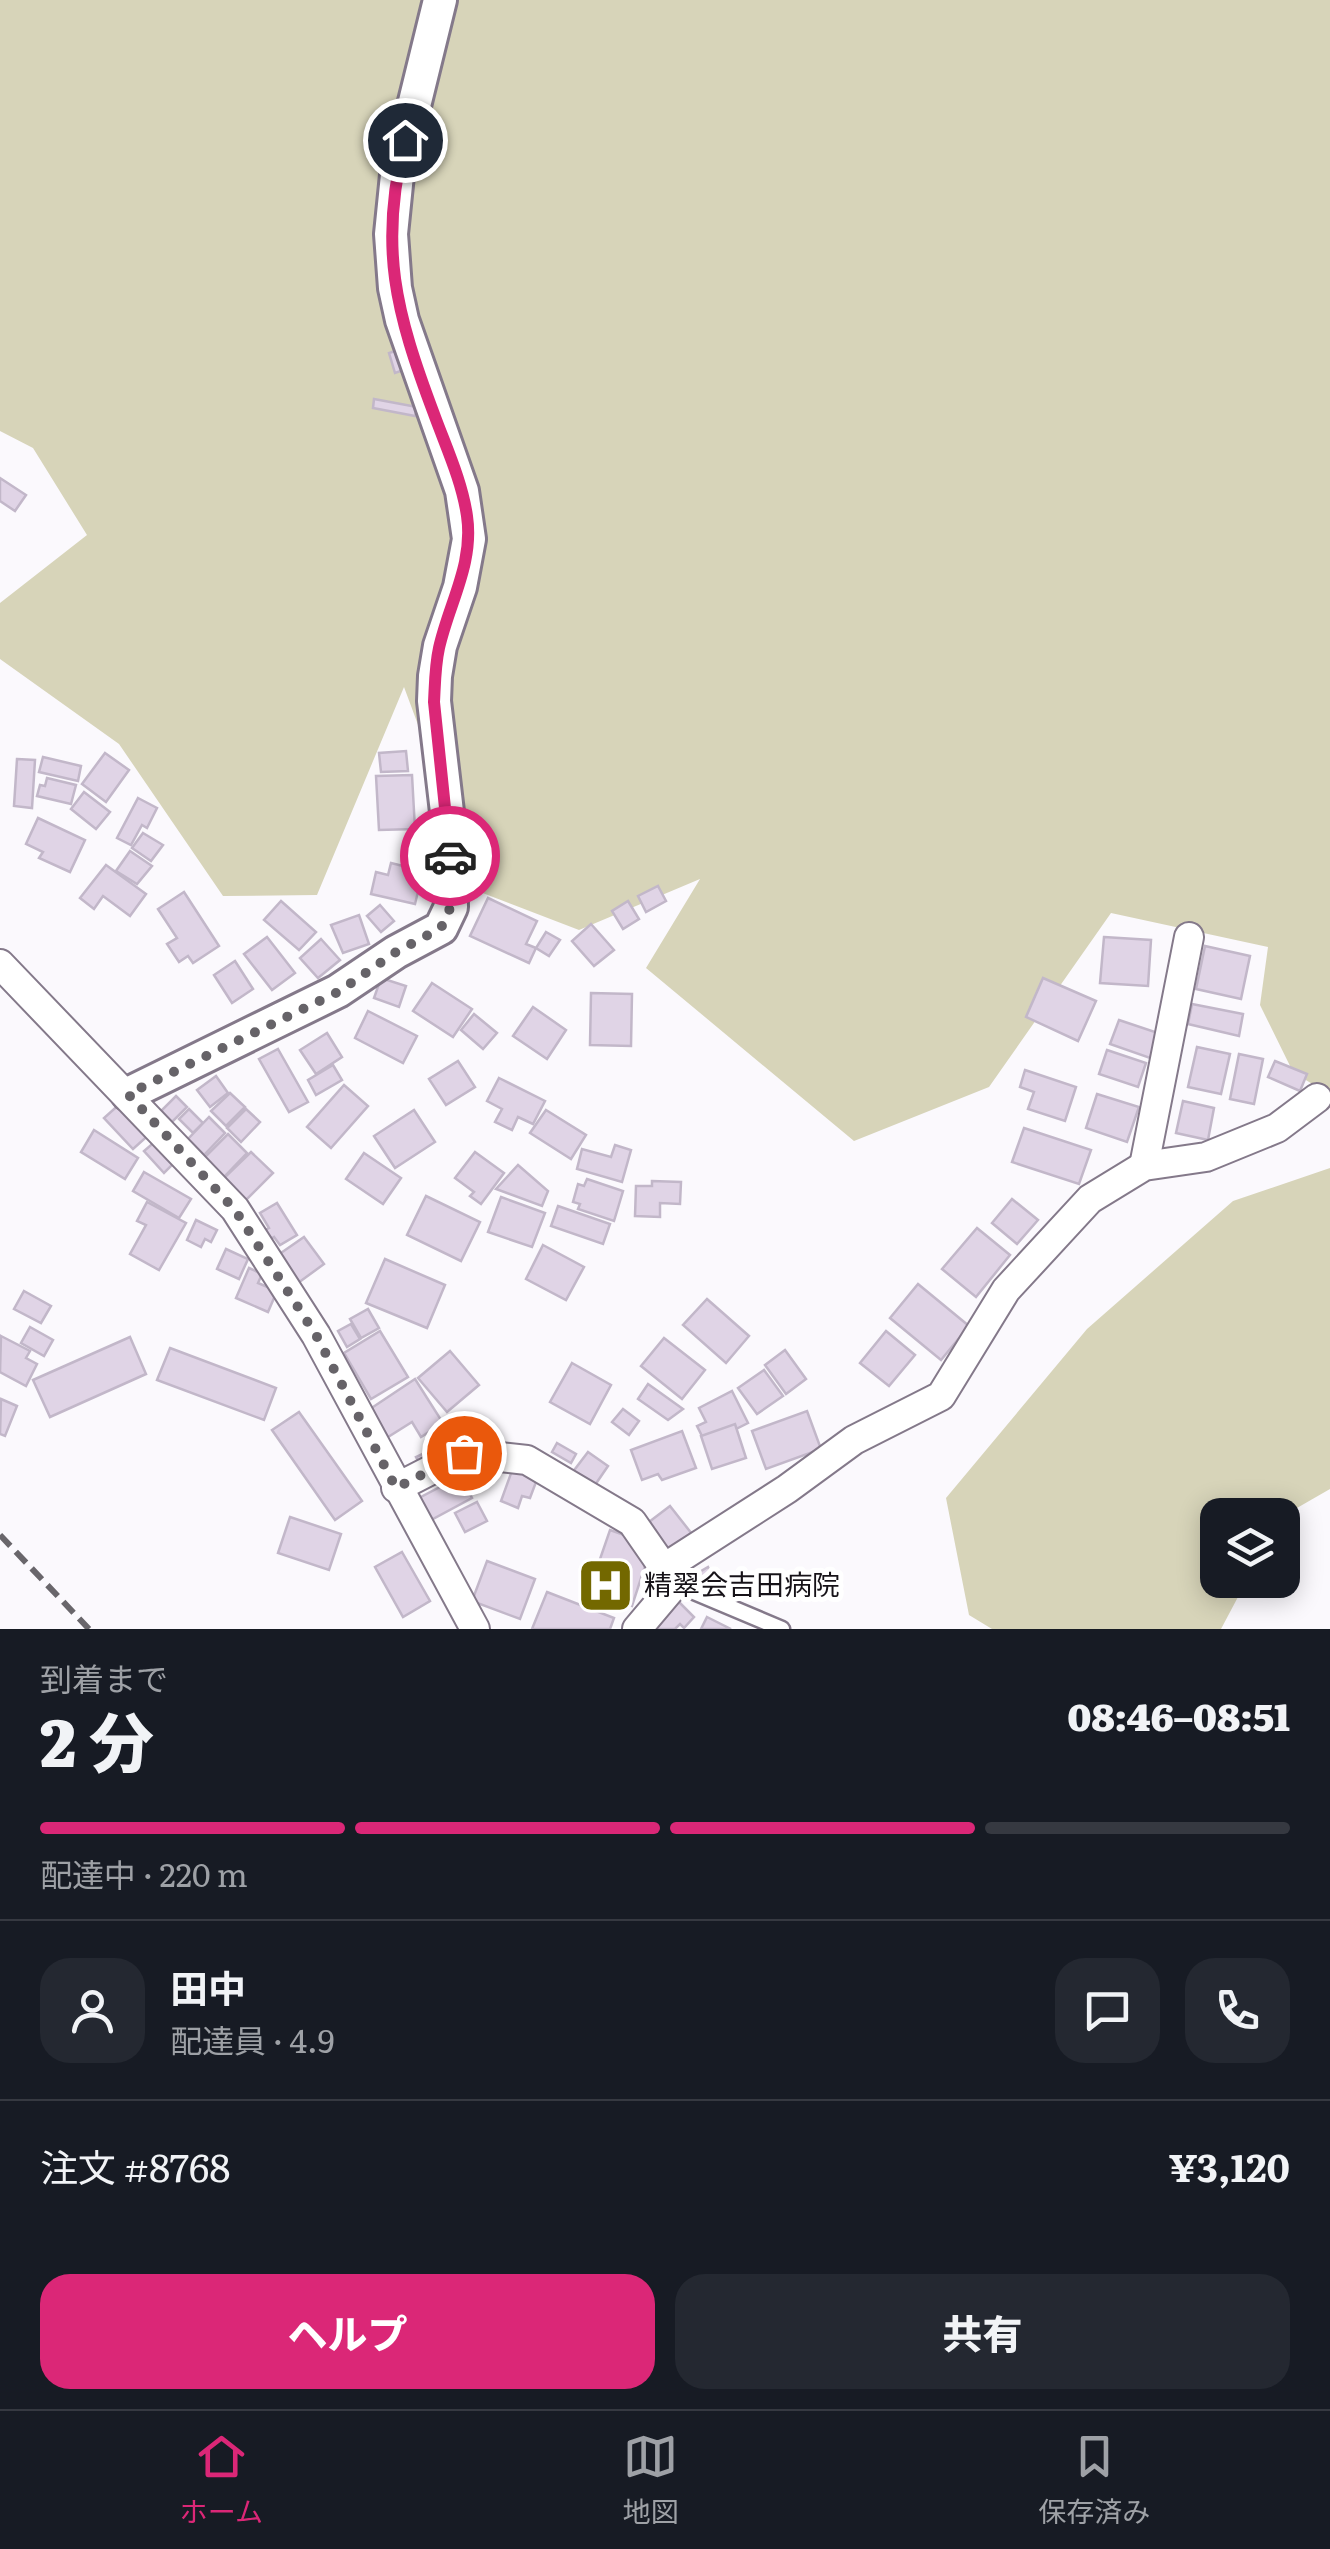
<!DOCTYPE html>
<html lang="ja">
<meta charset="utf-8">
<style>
body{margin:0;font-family:Literata,"Noto Sans JP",serif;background:#242831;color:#f1f3f6;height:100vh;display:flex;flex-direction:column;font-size:38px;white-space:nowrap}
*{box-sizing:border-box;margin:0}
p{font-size:32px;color:#9ea1a6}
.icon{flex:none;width:55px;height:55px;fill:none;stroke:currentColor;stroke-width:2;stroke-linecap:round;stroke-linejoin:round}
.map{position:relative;height:1629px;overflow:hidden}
.side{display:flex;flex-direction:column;background:#171b24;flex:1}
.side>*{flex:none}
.tools{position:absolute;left:1200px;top:1498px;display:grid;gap:20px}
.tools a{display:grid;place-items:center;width:100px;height:100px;border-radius:20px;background:#171b24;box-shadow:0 5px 25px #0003;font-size:50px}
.pin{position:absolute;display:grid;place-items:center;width:85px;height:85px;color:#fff;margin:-42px;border:5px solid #fff;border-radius:50%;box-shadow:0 2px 10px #0007}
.courier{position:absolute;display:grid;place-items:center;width:100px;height:100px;margin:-50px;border:8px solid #db2777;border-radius:50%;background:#fff;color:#222;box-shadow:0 2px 12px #0007}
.overview em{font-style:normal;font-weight:800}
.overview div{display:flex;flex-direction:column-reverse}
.overview{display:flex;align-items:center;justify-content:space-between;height:170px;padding:0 40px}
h1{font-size:65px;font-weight:800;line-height:75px}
.bar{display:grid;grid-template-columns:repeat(4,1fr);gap:15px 10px;align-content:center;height:120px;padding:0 40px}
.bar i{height:12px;border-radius:8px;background:#363941}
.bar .current{background:#db2777}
.bar p{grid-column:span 4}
.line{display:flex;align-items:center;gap:25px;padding:0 40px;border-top:2px solid #363941}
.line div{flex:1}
.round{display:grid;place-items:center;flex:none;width:105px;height:105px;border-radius:30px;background:#242831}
.cta{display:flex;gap:20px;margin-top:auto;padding:20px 40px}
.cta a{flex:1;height:115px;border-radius:30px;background:#db2777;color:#fff;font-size:40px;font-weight:800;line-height:115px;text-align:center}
.cta a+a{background:#242831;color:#f1f3f6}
.tab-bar{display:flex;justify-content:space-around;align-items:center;height:140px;border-top:2px solid #363941;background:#171b24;font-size:28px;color:#9ea1a6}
.tab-bar a{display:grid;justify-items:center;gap:5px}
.tab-bar .current{color:#db2777}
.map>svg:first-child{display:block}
.green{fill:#d7d4b9}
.building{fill:#e0d4e6;stroke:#c2b7c9;stroke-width:2.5}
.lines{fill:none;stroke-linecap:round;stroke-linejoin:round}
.service-casing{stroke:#84798a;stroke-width:19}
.minor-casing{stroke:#84798a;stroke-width:32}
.tertiary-casing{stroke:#84798a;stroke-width:38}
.service{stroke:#fff;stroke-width:14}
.minor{stroke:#fff;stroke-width:28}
.tertiary{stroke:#fff;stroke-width:32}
.rail{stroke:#69666b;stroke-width:6;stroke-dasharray:15 8;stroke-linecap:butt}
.done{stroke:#666368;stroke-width:10;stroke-dasharray:0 18}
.route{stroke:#db2777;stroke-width:12}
.labels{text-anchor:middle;stroke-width:10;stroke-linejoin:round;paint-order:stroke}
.poi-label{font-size:28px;fill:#161218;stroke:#fff;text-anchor:start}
</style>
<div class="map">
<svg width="1330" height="1629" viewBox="0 0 1330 1629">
<rect width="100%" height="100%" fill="#fbf9fd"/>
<g class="green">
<polygon points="0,0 1330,0 1330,1095 1293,1072 1260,1005 1268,947 1111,913 989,1087 854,1141 646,968 700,879 579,930 480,892 404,687 317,895 223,896 119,744 0,659 0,603 87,535 33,448 0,431"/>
<polygon points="1330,1168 1330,1489 1283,1516 1218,1515 1218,1580 1247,1580 1221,1629 992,1629 969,1615 946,1498 1087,1329 1233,1201"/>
</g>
<g class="building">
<polygon points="398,350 404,370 395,373 389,353"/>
<polygon points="374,399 417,407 415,416 373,408"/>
<polygon points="0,478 26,495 15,511 0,501"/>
<polygon points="406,751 408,771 381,772 379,753"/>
<polygon points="105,753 129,770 106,802 82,784"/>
<polygon points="43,757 81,766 78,781 39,772"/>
<polygon points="17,759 35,760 32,808 14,806"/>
<polygon points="412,775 415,829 379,830 376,776"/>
<polygon points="47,778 76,785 71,804 37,796 40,785 45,786"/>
<polygon points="84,792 110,812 96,829 71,809"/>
<polygon points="138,798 157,808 147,828 142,825 131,845 117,838"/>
<polygon points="38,818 85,840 70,872 39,858 43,852 26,844"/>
<polygon points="143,833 163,845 151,861 132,848"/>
<polygon points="130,851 152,866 137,884 116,871"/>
<polygon points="391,863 423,871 415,904 371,894 376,872 388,875"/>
<polygon points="106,865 146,894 130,916 103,896 94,909 80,898"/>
<polygon points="658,886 666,901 646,912 638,896"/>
<polygon points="184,892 219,946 193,963 188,956 179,962 167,944 177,938 158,909"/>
<polygon points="488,898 537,921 526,944 536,948 529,963 470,936"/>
<polygon points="281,901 316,932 299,950 264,920"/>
<polygon points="628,901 639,919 623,929 612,911"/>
<polygon points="380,905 394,921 381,932 367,916"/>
<polygon points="359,915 369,944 343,953 331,925"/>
<polygon points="591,924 614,950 594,966 572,941"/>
<polygon points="546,932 560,940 549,956 536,948"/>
<polygon points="267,937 295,973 272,990 244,954"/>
<polygon points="1104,937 1151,940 1148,986 1100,983"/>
<polygon points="321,939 340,960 318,978 300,958"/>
<polygon points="1205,946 1250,956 1241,999 1196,989"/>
<polygon points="235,961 253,989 232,1003 214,975"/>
<polygon points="381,978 406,986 399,1007 374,998"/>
<polygon points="1043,978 1096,1001 1078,1041 1026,1017"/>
<polygon points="432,983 472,1009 453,1037 413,1011"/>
<polygon points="591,993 632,994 631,1046 590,1045"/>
<polygon points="1192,1004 1243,1014 1239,1036 1188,1024"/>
<polygon points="533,1007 566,1030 547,1059 513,1036"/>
<polygon points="368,1011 417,1036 403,1063 355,1038"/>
<polygon points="474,1014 497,1033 483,1049 461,1030"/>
<polygon points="1119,1020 1158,1033 1150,1058 1110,1044"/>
<polygon points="327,1033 342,1057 316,1074 300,1050"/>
<polygon points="1197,1047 1230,1054 1221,1094 1188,1087"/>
<polygon points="278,1049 308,1102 289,1112 259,1059"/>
<polygon points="1107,1050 1146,1063 1138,1087 1099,1074"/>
<polygon points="1239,1054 1263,1059 1254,1104 1230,1099"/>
<polygon points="458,1061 475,1087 446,1105 429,1079"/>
<polygon points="1275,1061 1307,1074 1300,1091 1268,1077"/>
<polygon points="333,1065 342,1080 316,1095 308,1080"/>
<polygon points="1025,1070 1076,1087 1065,1121 1028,1109 1034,1092 1020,1087"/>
<polygon points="216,1076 228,1093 210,1107 197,1090"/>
<polygon points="499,1078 545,1101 533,1124 518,1117 512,1130 495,1122 502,1109 487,1101"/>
<polygon points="344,1085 368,1106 331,1148 307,1127"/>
<polygon points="230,1093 245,1107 226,1126 211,1111"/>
<polygon points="1097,1094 1139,1107 1127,1142 1086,1128"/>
<polygon points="176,1096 187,1107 172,1122 161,1111"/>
<polygon points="123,1101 152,1132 133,1149 104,1118"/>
<polygon points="1183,1101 1214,1108 1208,1140 1176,1133"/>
<polygon points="189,1109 203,1123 193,1133 179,1119"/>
<polygon points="246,1109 260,1122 241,1142 227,1128"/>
<polygon points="414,1110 435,1142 395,1168 374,1136"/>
<polygon points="546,1110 586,1135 571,1159 530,1133"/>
<polygon points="209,1117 225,1133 204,1155 188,1139"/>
<polygon points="1024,1128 1091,1150 1079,1184 1012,1162"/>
<polygon points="94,1130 138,1158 125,1179 81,1152"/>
<polygon points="228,1134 247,1153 223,1178 204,1158"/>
<polygon points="158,1139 177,1160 164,1173 144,1151"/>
<polygon points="615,1145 631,1150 622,1182 577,1169 582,1149 611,1157"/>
<polygon points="251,1152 273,1173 245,1201 223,1179"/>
<polygon points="475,1152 504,1173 481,1204 470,1196 474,1192 455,1178"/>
<polygon points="364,1153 401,1178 383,1204 346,1179"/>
<polygon points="518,1165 548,1191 542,1206 496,1189"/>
<polygon points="144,1172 191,1199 179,1218 133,1191"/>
<polygon points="587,1179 623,1191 614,1221 578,1209 580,1204 573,1202 578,1184 584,1186"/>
<polygon points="652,1181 681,1182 680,1204 660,1203 660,1217 635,1216 636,1186 652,1186"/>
<polygon points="426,1196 480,1222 461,1261 407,1235"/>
<polygon points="501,1197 545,1213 532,1247 488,1232"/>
<polygon points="1012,1199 1038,1220 1017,1244 992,1223"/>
<polygon points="147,1202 186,1223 159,1270 130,1254 146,1225 137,1221"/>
<polygon points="277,1203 297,1235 280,1245 274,1237 269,1240 263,1231 269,1228 260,1213"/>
<polygon points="558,1206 610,1224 603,1244 551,1226"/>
<polygon points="196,1220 217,1230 211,1242 205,1239 201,1247 187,1240"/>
<polygon points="977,1228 1010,1255 976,1297 942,1269"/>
<polygon points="304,1237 324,1264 298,1283 278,1255"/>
<polygon points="543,1245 584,1267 566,1300 526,1279"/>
<polygon points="226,1249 248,1259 239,1279 217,1269"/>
<polygon points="385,1259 445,1285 427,1328 366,1303"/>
<polygon points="249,1268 262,1274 258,1283 277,1291 268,1312 236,1298"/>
<polygon points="918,1284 969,1326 941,1360 890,1318"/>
<polygon points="24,1291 51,1306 41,1323 14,1309"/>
<polygon points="707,1299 749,1336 726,1363 683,1325"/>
<polygon points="368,1309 379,1328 361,1338 350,1319"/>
<polygon points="351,1324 360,1339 347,1347 338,1331"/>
<polygon points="30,1327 53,1340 44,1356 21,1343"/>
<polygon points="380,1331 408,1377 371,1399 344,1353"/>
<polygon points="886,1331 915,1355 889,1386 860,1363"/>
<polygon points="1,1336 30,1351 26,1358 37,1364 26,1386 0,1372"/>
<polygon points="130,1337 146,1374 50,1417 33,1380"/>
<polygon points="664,1338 705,1370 682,1399 641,1366"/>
<polygon points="170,1348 276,1388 264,1420 157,1380"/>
<polygon points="785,1350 806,1379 786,1394 765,1365"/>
<polygon points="450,1351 479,1385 447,1412 418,1378"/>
<polygon points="572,1363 611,1385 590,1424 550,1402"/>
<polygon points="764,1370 783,1396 757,1414 738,1388"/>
<polygon points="415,1379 443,1423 421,1437 412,1422 388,1437 370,1409"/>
<polygon points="648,1384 683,1409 668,1420 638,1399"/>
<polygon points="732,1391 748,1423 706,1444 697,1426 706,1422 699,1408"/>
<polygon points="1,1399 17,1406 5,1436 0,1434"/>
<polygon points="623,1409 639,1421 629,1435 612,1422"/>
<polygon points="807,1411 821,1449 766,1469 752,1431"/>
<polygon points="299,1412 362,1501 335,1520 272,1430"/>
<polygon points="735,1424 746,1458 712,1469 701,1436"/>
<polygon points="448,1430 457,1448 421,1466 416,1457 431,1450 426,1440"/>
<polygon points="682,1431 696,1468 662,1480 658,1474 642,1480 631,1450"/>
<polygon points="557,1443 576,1454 571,1463 552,1452"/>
<polygon points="588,1452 608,1466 593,1488 572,1473"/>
<polygon points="514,1465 539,1474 530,1498 522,1496 518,1508 501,1501"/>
<polygon points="461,1476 472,1498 431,1520 419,1498"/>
<polygon points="477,1502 487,1521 465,1532 455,1513"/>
<polygon points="670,1506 692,1534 666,1553 645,1525"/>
<polygon points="290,1517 341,1534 329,1570 278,1553"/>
<polygon points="610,1530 630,1537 646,1563 632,1606 589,1591"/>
<polygon points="402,1552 430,1601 403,1617 375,1567"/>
<polygon points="487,1561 535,1579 520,1619 472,1601"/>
<polygon points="708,1567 716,1583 700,1592 691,1577"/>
<polygon points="547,1592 614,1618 610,1629 532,1629"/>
<polygon points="673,1596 694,1617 684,1628 680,1624 675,1629 658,1629 649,1621"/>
<polygon points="707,1617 731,1629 701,1629"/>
</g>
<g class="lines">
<defs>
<polyline id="service" points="675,1584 782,1629"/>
<g id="minor">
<polyline points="0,964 235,1209 316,1335 475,1629"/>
<polyline points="1144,1166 1189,937"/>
<polyline points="396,1488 464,1453 527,1460 632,1522 675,1584 637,1629"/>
<polyline points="664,1568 787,1489 854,1440 941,1396 1006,1290 1090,1199 1144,1166 1206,1157 1277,1128 1317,1098"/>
</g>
<polyline id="tertiary" points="128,1094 338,991 396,952 441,928 451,907 449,829 434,701 435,676 440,646 460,587 469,539 462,491 402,320 395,288 391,234 397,175 440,0"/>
</defs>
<use href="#service" class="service-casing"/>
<use href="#minor" class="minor-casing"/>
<use href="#tertiary" class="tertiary-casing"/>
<use href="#service" class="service"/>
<use href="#minor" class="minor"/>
<use href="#tertiary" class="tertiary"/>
<polyline class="rail" points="0,1535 89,1629"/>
</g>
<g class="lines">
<polyline class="done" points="450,856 451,906 441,928 396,952 338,992 128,1094 235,1210 316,1335 396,1488 464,1453"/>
<path class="route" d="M 405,140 C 378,247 396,313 434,414 C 446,447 462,481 467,516 C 474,564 449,603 439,648 C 435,666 435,684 434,702 L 450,856"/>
</g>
<defs>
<symbol id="hospital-square" viewBox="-11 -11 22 22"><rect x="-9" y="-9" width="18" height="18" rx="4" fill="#736800" stroke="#fff"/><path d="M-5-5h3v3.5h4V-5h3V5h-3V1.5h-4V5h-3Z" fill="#fff"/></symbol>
</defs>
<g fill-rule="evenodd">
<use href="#hospital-square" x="574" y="1554" width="63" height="63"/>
</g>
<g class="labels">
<g class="poi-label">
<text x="644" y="1595">精翠会吉田病院</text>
</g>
</g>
</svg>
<div class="tools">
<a><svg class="icon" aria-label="layers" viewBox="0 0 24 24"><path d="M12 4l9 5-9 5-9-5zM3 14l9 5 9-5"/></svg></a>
</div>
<div class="pin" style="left:464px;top:1453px;background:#ea580c"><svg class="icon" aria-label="bag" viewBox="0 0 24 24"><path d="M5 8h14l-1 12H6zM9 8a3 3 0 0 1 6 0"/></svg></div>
<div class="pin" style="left:405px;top:140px;background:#1f2937"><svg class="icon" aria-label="home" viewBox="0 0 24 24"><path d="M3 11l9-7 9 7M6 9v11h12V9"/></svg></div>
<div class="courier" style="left:450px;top:856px"><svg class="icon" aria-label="car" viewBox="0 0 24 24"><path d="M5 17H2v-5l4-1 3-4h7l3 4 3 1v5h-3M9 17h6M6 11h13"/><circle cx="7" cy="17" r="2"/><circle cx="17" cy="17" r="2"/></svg></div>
</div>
<section class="side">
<div class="overview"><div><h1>2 分</h1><p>到着まで</p></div><em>08:46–08:51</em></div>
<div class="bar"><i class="current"></i><i class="current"></i><i class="current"></i><i></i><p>配達中 · 220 m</p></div>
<div class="line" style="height:180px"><a class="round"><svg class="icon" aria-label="person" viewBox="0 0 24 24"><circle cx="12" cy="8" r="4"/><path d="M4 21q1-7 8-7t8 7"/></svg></a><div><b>田中</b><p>配達員 · 4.9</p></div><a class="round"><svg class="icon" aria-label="chat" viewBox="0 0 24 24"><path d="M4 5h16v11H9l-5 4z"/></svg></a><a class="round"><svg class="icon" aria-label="phone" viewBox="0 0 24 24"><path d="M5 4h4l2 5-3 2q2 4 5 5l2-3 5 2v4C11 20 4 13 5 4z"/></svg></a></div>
<div class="line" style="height:130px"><div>注文 #8768</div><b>¥3,120</b></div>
<div class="cta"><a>ヘルプ</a><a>共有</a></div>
</section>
<nav class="tab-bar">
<a class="current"><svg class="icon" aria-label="home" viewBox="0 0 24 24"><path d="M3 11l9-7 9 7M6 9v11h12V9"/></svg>ホーム</a>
<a><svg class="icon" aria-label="map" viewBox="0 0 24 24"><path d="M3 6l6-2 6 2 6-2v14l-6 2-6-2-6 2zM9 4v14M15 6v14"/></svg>地図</a>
<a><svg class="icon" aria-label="saved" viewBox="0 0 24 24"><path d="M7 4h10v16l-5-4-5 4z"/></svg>保存済み</a>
</nav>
